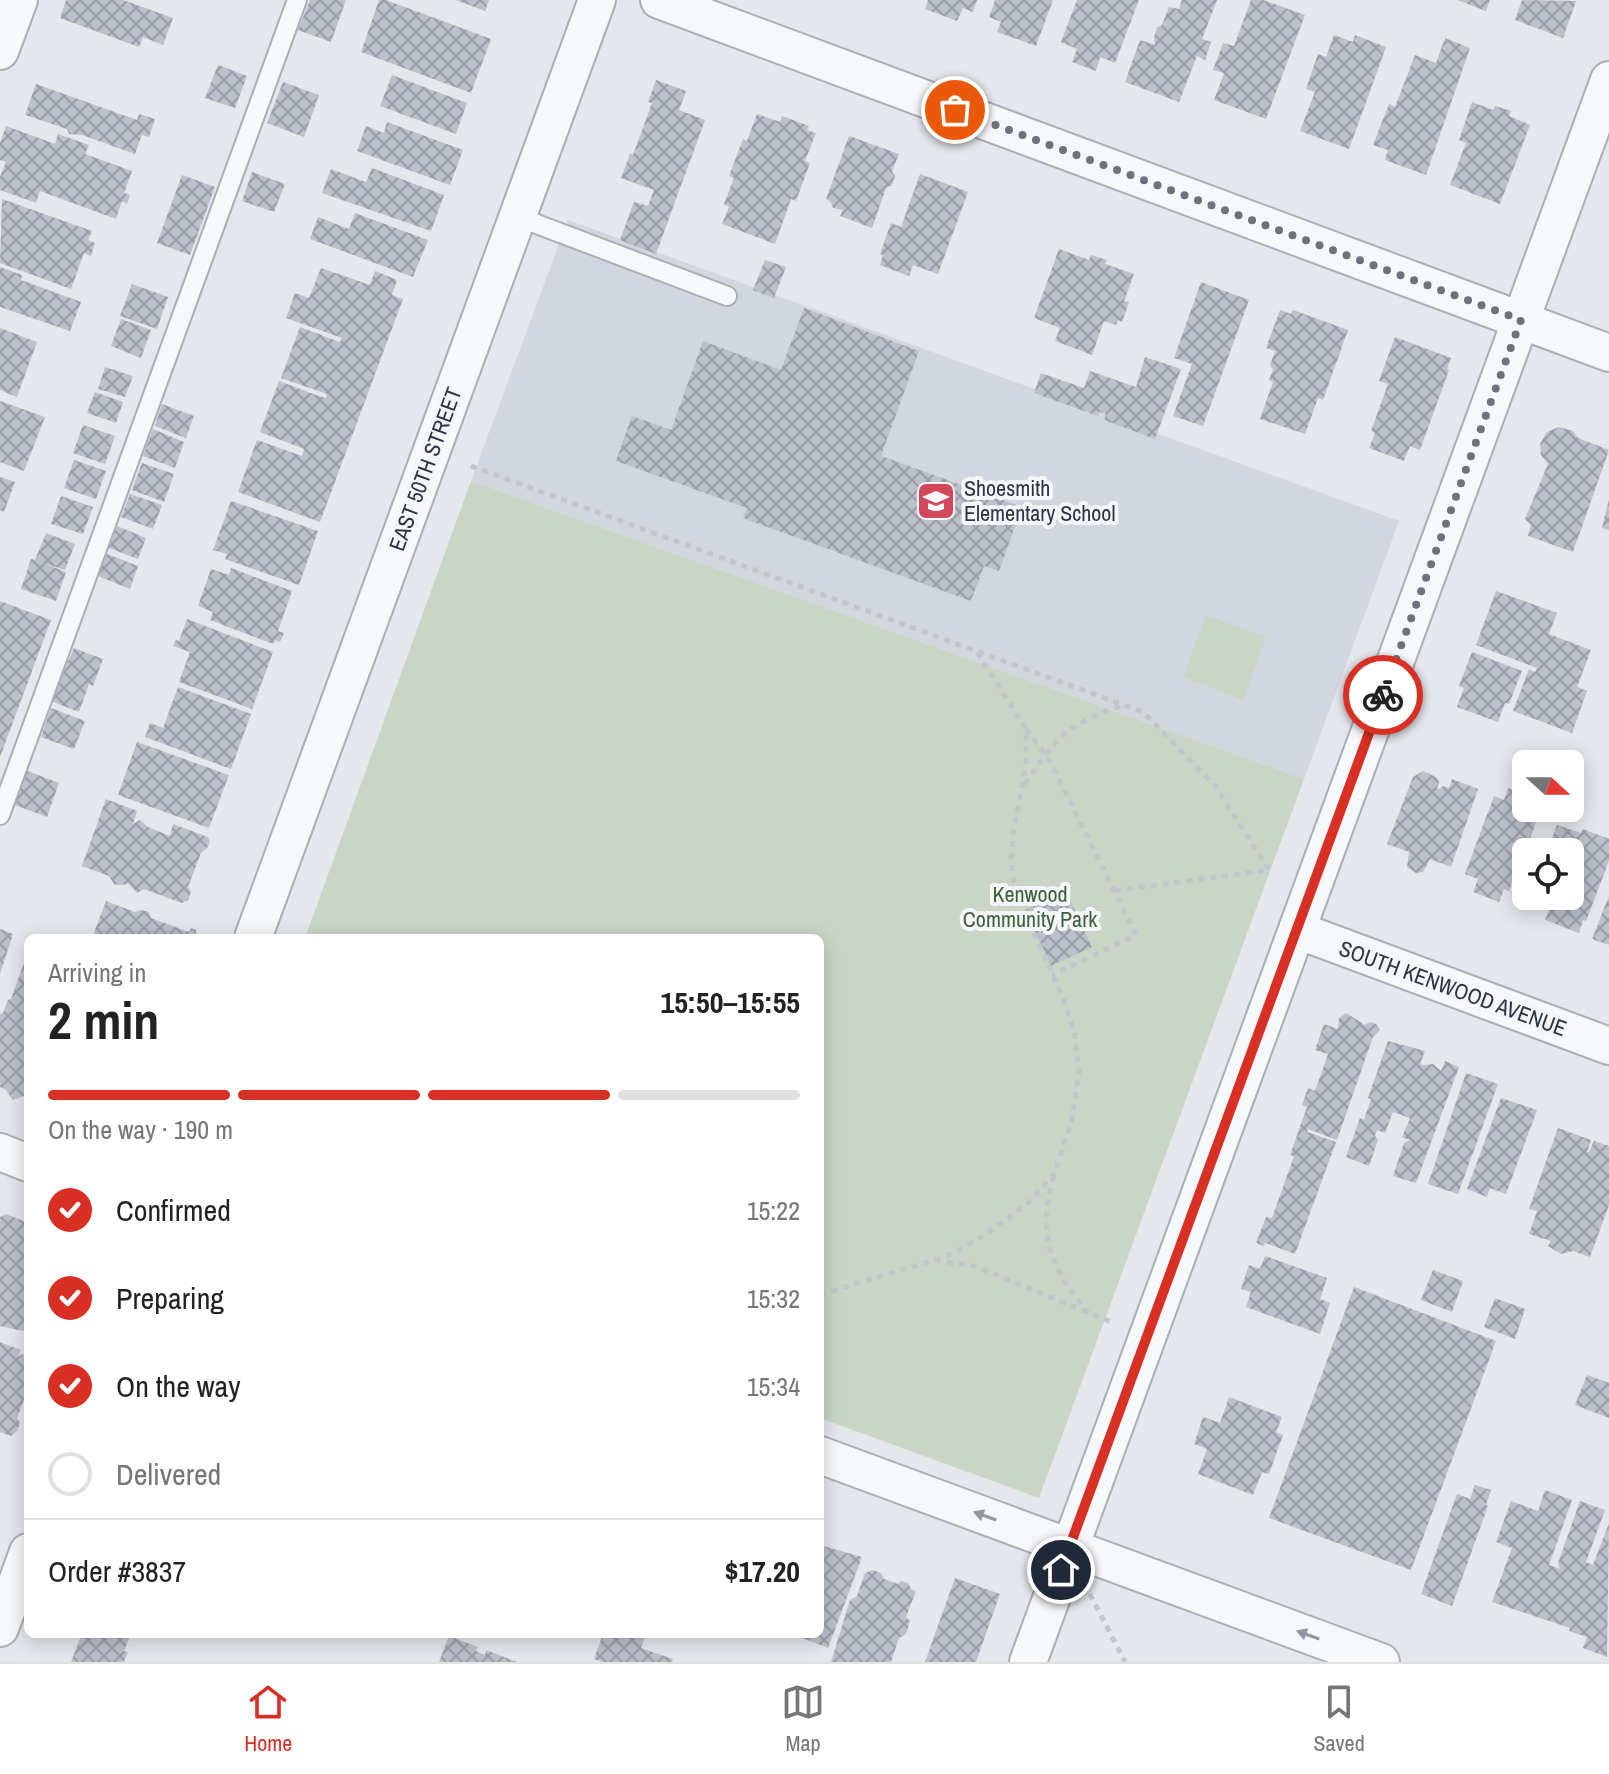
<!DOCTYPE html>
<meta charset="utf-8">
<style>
body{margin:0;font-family:"Archivo Narrow",sans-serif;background:#f6f6f6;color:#222;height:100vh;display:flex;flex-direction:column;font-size:30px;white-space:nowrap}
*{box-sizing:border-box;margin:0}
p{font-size:26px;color:#767676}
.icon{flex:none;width:44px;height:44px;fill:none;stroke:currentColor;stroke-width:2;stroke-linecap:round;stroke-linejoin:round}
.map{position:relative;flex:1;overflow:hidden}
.sheet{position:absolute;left:24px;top:934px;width:800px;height:704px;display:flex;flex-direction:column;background:#fff;border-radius:12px;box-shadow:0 4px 20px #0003}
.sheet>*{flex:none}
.needle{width:52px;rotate:111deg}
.fabs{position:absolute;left:1512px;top:750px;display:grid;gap:16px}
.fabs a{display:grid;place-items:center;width:72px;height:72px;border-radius:12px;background:#fff;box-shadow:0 4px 20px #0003;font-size:40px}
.pin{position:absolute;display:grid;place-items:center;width:68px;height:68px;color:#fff;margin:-34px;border:4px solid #fff;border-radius:50%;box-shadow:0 2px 8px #0007}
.courier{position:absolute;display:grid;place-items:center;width:80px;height:80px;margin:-40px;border:6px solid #d93025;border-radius:50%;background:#fff;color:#222;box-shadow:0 2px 10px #0007}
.head em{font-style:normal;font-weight:700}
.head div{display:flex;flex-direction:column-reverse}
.head{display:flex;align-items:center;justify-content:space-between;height:136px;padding:0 24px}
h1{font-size:52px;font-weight:700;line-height:60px}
.bar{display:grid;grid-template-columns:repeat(4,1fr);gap:12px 8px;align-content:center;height:96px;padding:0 24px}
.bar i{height:10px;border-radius:6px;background:#e0e0e0}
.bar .current{background:#d93025}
.bar p{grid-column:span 4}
.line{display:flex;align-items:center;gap:20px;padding:0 24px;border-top:2px solid #e0e0e0}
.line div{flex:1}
ol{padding:0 24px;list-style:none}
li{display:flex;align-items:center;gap:24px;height:88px}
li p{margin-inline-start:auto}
li .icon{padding:8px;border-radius:50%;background:#d93025;color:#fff;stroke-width:4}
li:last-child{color:#767676}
li i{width:44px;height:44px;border:4px solid #e0e0e0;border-radius:50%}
.tab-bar{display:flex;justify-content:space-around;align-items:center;height:112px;border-top:2px solid #e0e0e0;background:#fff;font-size:22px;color:#767676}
.tab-bar a{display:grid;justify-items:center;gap:4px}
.tab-bar .current{color:#d93025}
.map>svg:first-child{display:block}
.built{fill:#d2d6de}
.green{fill:#c9d6c5}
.building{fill:url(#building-cross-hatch)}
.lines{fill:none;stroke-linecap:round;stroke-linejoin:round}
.service-casing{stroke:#a9aeb7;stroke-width:22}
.minor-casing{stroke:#a9aeb7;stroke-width:40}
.path{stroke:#c2c5cb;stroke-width:5;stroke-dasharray:6 6;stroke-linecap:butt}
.service{stroke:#f7f8fa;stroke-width:18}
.minor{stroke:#f7f8fa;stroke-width:36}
.oneway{fill:#9196a0}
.done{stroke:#6c737f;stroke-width:8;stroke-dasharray:0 14.4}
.route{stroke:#d93025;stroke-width:10}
.labels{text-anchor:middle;stroke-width:8;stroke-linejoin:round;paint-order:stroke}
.street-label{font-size:22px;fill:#2b3445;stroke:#f4f6f9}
.poi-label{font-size:22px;fill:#2b3445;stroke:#f4f6f9;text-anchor:start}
.park-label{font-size:22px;fill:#3f6138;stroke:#f4f6f9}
</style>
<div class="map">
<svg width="1609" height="1662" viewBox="0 0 1609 1662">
<defs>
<pattern id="building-cross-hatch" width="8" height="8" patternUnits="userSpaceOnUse" patternTransform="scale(2)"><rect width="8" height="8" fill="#bbc0ca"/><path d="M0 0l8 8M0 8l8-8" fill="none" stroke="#989da6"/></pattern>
</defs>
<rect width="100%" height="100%" fill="#e4e7ec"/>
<polygon class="built" points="568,220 1399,521 1304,779 471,481"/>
<g class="green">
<polygon points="471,481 1304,779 1039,1498 820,1418 820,938 305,938"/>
<polygon points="1206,615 1266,637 1243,700 1183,677"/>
</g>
<g class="building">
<polygon points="66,0 123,0 173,18 163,45 143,37 139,47 60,18"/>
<polygon points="310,0 346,0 331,42 298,30"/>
<polygon points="379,0 386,0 491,39 471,93 361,52"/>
<polygon points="456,0 489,0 485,11"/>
<polygon points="928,0 977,0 973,12 963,8 957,21 925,9"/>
<polygon points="995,0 1053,0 1036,46 997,32 1001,22 989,17"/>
<polygon points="1077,0 1139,0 1115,63 1100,57 1096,71 1072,62 1077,49 1061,42"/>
<polygon points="1182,0 1217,0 1202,39 1211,42 1205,60 1197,56 1179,102 1125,82 1140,40 1155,45 1154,37 1157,28 1162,25 1169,7 1179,9"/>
<polygon points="1251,0 1263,0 1305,15 1266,119 1214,100 1224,73 1213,70 1223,43 1234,46"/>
<polygon points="1457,0 1490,0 1486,11"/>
<polygon points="1522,0 1576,1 1563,38 1515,20"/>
<polygon points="1334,35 1353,42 1355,35 1386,47 1349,149 1300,131 1315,92 1306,89 1318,54 1326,57"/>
<polygon points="1445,38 1470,48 1426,175 1385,160 1388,150 1373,145 1389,104 1395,107 1415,55 1436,63"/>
<polygon points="218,65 247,76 235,108 205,98"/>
<polygon points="392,75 467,103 456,134 380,106"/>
<polygon points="656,80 686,91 679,110 705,120 656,254 620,240 634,202 648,206 654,190 621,178 630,154 633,155 652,103 648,102"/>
<polygon points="283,82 319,95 304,137 267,123"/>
<polygon points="36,84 137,120 139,114 155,119 149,137 142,135 135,154 82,135 69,134 67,129 25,115"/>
<polygon points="1472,102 1493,110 1495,106 1511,111 1509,116 1530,125 1500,204 1450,185 1466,143 1459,140"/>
<polygon points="757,114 780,122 782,116 809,126 807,130 816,133 805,161 810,163 796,201 791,199 775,244 722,224 729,207 724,204 734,178 729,176 743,139 747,141"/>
<polygon points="387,122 463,150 450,185 357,151 366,126 384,133"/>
<polygon points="6,126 55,144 58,134 89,145 85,154 132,171 124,193 130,195 127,204 122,201 116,219 40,191 36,203 0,190 0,177 6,162 0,160 0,143"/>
<polygon points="849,136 899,154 892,171 895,176 892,185 886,188 872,228 840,216 843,210 833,208 830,201 826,199"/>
<polygon points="372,168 444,195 431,231 322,193 331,169 366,182"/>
<polygon points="252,172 285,184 274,212 242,201"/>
<polygon points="920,174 968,192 938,274 913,265 909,276 880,265 883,255 880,254 891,223 901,227"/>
<polygon points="182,175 215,187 190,255 157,243"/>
<polygon points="2,199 92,231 88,240 95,243 91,256 84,253 71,289 0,263"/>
<polygon points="355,213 428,240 413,277 310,239 318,217 349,229"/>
<polygon points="1059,249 1089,260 1091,255 1107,260 1105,264 1134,274 1124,301 1129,302 1122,322 1118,320 1116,325 1104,321 1092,355 1055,341 1060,328 1034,318"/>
<polygon points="765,260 786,267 774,298 753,290"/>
<polygon points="0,267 22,275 21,280 81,302 70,331 0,307"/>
<polygon points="321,268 370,285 375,271 397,280 392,295 403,299 320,522 238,492 257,440 302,456 304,449 260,432 279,381 316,395 326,398 327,394 281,378 300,327 340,342 342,338 286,318 295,293 309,298"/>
<polygon points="1201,282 1249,300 1203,426 1173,416 1192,364 1174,358"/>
<polygon points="132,284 168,297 157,329 120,316"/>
<polygon points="804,308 919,351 881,456 1022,507 999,571 984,566 971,601 743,518 747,508 616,461 632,416 671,430 703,341 781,370"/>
<polygon points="1280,310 1291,314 1293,310 1348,330 1323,400 1318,398 1305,434 1260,419 1273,382 1269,380 1273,370 1270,365 1275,351 1266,348"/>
<polygon points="121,319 151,330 141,358 111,346"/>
<polygon points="0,328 37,342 17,397 0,390"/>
<polygon points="1395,337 1451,358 1447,369 1449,370 1420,450 1410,446 1404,461 1369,448 1375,433 1371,431 1388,384 1379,381"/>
<polygon points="1145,357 1181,369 1155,439 1104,420 1106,414 1099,412 1098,416 1034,393 1041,373 1084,388 1090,371 1136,387"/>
<polygon points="105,367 133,376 125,397 98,389"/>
<polygon points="95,392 123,402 116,423 87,413"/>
<polygon points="0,401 45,417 24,471 0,462"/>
<polygon points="162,404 194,416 186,438 155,426"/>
<polygon points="83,425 115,436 105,464 73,453"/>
<polygon points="1559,427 1573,431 1578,438 1609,450 1573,552 1528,536 1531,525 1525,519 1548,464 1541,455 1540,444 1547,432"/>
<polygon points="153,429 184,442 175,468 143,456"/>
<polygon points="74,460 106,471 96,499 64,488"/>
<polygon points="142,463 174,474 164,502 132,490"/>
<polygon points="0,477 15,482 4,512 0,510"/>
<polygon points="130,494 162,505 153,529 121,517"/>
<polygon points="61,496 93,507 83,534 51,524"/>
<polygon points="1609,499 1609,530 1602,528"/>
<polygon points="231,501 318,531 299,585 225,559 227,554 213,550"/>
<polygon points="117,526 146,538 138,559 109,548"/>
<polygon points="46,533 75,544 65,570 43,563 66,572 56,601 21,589 31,559 35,560"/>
<polygon points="107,554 138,566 130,589 98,576"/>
<polygon points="231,568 292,591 278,631 284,633 280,642 275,640 273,644 210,620 213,612 198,606 211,569 229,575"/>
<polygon points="1496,591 1557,613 1549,634 1591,650 1577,687 1587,691 1572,733 1513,711 1529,669 1535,672 1537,668 1476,645"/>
<polygon points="0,601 51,620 0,757"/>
<polygon points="187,619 273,652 252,709 179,682 190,652 173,646 176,640 179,641"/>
<polygon points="74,648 103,659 93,686 89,684 79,712 51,701"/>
<polygon points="1472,652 1522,671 1509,704 1505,703 1498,722 1457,707 1464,688 1459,686"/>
<polygon points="178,687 251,714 231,769 145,737 150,723 163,728"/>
<polygon points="51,708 85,721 74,749 41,737"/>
<polygon points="137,742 229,775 209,828 118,795"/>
<polygon points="25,770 59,783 47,817 12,804"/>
<polygon points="1423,771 1436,777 1439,782 1437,788 1440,789 1443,786 1449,788 1452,779 1478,789 1451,867 1430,859 1423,872 1416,873 1407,867 1409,852 1387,844 1413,777"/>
<polygon points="1508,788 1526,795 1526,808 1541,808 1519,870 1523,872 1519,882 1513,879 1509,891 1504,889 1499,902 1473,892 1478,879 1465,874 1494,796 1504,800"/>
<polygon points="106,799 137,811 133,824 140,820 148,827 170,836 173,824 208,837 210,842 207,848 201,853 188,887 191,892 188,900 182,903 144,889 137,893 129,884 119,885 114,884 109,876 82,866"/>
<polygon points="1557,825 1581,833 1583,829 1609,839 1609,861 1586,921 1583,920 1579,933 1545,920 1549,910 1534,906 1528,898 1529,896 1570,896 1570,852 1547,852"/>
<polygon points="1066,891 1092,947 1051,966 1025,910"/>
<polygon points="1609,896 1609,945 1592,939"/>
<polygon points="106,901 135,912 141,910 149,912 151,918 189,932 191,928 196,930 196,938 92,938"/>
<polygon points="0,929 13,934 0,974"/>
<polygon points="28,952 28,1098 24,1096 13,1100 6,1090 0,1087 0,1014 3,1013 8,1000 11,999"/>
<polygon points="1346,1013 1365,1025 1370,1022 1376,1024 1380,1030 1373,1037 1337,1140 1308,1129 1307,1132 1336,1142 1295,1254 1265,1243 1264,1246 1256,1243 1266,1217 1272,1218 1294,1156 1290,1155 1307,1107 1302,1105 1308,1088 1315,1091 1328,1054 1315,1050 1324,1024 1338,1029 1339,1018"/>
<polygon points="1388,1041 1425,1051 1420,1064 1424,1065 1433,1064 1441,1071 1445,1061 1459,1067 1416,1183 1393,1176 1404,1143 1410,1140 1402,1137 1410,1118 1393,1112 1385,1133 1377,1130 1375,1136 1378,1140 1369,1166 1346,1157 1360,1118 1364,1120 1371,1099 1368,1098"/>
<polygon points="1466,1073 1498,1084 1458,1194 1428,1184"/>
<polygon points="1501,1098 1537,1110 1506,1194 1490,1188 1487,1197 1467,1189"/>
<polygon points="1558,1128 1591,1140 1587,1152 1589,1152 1594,1141 1609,1146 1609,1205 1590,1257 1573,1251 1561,1254 1548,1246 1551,1241 1529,1234 1537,1211 1529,1209"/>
<polygon points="6,1214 28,1223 28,1332 0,1326 0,1217"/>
<polygon points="1265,1256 1327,1278 1320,1299 1330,1303 1320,1334 1246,1307 1251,1292 1241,1289 1249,1265 1260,1269"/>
<polygon points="1433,1270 1463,1281 1452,1312 1421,1300"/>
<polygon points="1354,1287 1496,1341 1411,1570 1269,1518"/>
<polygon points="1495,1298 1525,1309 1515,1339 1484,1327"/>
<polygon points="0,1342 21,1350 18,1357 22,1354 28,1356 28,1389 17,1418 20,1423 17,1431 11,1436 0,1432"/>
<polygon points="1587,1375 1609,1383 1609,1418 1575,1405"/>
<polygon points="1229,1397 1282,1417 1276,1432 1283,1435 1269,1474 1262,1472 1253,1495 1198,1474 1207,1449 1194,1444 1203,1417 1220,1423"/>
<polygon points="1475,1485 1491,1490 1486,1505 1488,1506 1452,1606 1421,1594 1457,1494 1470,1499"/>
<polygon points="1545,1490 1572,1500 1549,1565 1560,1569 1558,1563 1580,1501 1605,1510 1586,1562 1593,1565 1609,1523 1607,1657 1583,1648 1587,1637 1569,1631 1570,1628 1492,1602 1512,1548 1496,1542 1511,1501 1538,1511"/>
<polygon points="820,1545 862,1557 828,1648 792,1634 820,1634"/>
<polygon points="873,1570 881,1573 884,1579 898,1584 901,1581 908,1583 911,1589 916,1591 906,1617 910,1621 906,1634 899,1638 891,1662 831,1662 850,1600 857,1596 865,1573"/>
<polygon points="955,1578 1000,1594 976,1662 925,1662"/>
<polygon points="76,1634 131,1634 124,1651 128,1652 124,1662 71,1662 81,1636"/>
<polygon points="603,1634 646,1634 641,1648 673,1659 672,1662 603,1662 594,1659"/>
<polygon points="449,1636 478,1647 476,1651 485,1655 486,1650 517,1662 439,1662"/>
</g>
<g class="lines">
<defs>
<g id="service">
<polyline points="518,217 727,296"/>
<polyline points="0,815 297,0"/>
</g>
<g id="minor">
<polyline points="659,0 1609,353"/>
<polyline points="0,51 19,0"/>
<polyline points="1297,930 1609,1046"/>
<polyline points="253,938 597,0"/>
<polyline points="0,1152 28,1163"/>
<polyline points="820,1455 1381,1662"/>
<polyline points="0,1628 28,1552"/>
<polyline points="1028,1662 1609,80"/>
</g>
</defs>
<use href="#service" class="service-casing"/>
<use href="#minor" class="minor-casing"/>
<g class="path">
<polyline points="471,466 1143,712 1215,786 1269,870 1113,891"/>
<polyline points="1026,729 1051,763 1136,935 1052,975"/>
<path d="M 1025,784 C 1059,734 1065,726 1123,705"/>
<path d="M 1054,1176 C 1036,1235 1050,1267 1088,1313"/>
<polyline points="935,1260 974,1266 1114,1323"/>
<polyline points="820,1295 934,1260 954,1253 981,1237 1026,1205 1054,1175 1072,1119 1079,1071 1075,1035 1063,998 1016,893 1011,861 1014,827 1026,766 1026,729 977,652"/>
<polyline points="1090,1594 1125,1662"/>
</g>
<use href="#service" class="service"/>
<use href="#minor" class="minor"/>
</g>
<defs><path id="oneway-solid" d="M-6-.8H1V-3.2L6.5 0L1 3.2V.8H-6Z" transform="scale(2)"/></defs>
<g class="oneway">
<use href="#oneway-solid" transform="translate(985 1516) rotate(-160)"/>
<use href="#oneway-solid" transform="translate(1308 1635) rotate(-160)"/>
</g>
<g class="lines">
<polyline class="done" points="955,110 1521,320 1383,695"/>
<polyline class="route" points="1061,1570 1383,695"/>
</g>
<defs>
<symbol id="school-square" viewBox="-11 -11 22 22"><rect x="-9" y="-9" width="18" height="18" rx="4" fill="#d1495b" stroke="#f4f6f9"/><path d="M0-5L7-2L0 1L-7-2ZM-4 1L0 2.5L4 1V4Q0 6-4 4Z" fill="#fff"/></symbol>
</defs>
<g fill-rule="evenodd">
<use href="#school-square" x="914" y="479" width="44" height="44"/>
</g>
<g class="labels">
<g class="street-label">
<text transform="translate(425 469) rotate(-70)" y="8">EAST 50TH STREET</text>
<text transform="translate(1453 988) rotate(20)" y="8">SOUTH KENWOOD AVENUE</text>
</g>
<g class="poi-label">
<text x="964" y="496">Shoesmith<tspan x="964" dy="25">Elementary School</tspan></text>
</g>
<g class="park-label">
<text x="1030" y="902">Kenwood<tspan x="1030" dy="25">Community Park</tspan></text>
</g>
</g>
</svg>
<div class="fabs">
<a><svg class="needle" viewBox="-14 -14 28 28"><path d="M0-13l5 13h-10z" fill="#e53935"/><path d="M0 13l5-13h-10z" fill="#767676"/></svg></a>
<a><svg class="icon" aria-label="locate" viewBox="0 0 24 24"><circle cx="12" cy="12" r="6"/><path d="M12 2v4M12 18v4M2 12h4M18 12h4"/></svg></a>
</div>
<div class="pin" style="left:955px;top:110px;background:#ea580c"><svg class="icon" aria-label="bag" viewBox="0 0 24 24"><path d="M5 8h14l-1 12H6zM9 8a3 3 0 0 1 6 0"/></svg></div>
<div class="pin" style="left:1061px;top:1570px;background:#1f2937"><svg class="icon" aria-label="home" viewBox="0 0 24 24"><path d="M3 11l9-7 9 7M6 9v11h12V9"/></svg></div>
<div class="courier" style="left:1383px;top:695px"><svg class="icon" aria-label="bike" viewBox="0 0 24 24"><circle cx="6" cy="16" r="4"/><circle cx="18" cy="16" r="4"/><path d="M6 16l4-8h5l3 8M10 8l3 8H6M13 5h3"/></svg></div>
<section class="sheet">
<div class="head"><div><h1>2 min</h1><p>Arriving in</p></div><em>15:50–15:55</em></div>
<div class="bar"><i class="current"></i><i class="current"></i><i class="current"></i><i></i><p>On the way · 190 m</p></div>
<ol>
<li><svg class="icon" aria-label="check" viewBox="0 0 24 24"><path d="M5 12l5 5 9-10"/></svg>Confirmed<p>15:22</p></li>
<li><svg class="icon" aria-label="check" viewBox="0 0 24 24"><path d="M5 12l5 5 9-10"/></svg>Preparing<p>15:32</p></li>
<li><svg class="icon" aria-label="check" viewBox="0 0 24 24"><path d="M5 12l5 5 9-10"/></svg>On the way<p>15:34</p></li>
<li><i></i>Delivered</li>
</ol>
<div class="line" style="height:104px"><div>Order #3837</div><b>$17.20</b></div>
</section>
</div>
<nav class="tab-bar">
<a class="current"><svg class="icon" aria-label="home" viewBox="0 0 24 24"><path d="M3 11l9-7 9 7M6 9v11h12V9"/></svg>Home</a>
<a><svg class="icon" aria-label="map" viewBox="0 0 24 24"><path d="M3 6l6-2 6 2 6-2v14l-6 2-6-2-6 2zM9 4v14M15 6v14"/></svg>Map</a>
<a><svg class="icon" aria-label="saved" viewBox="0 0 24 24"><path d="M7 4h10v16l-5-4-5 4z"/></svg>Saved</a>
</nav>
